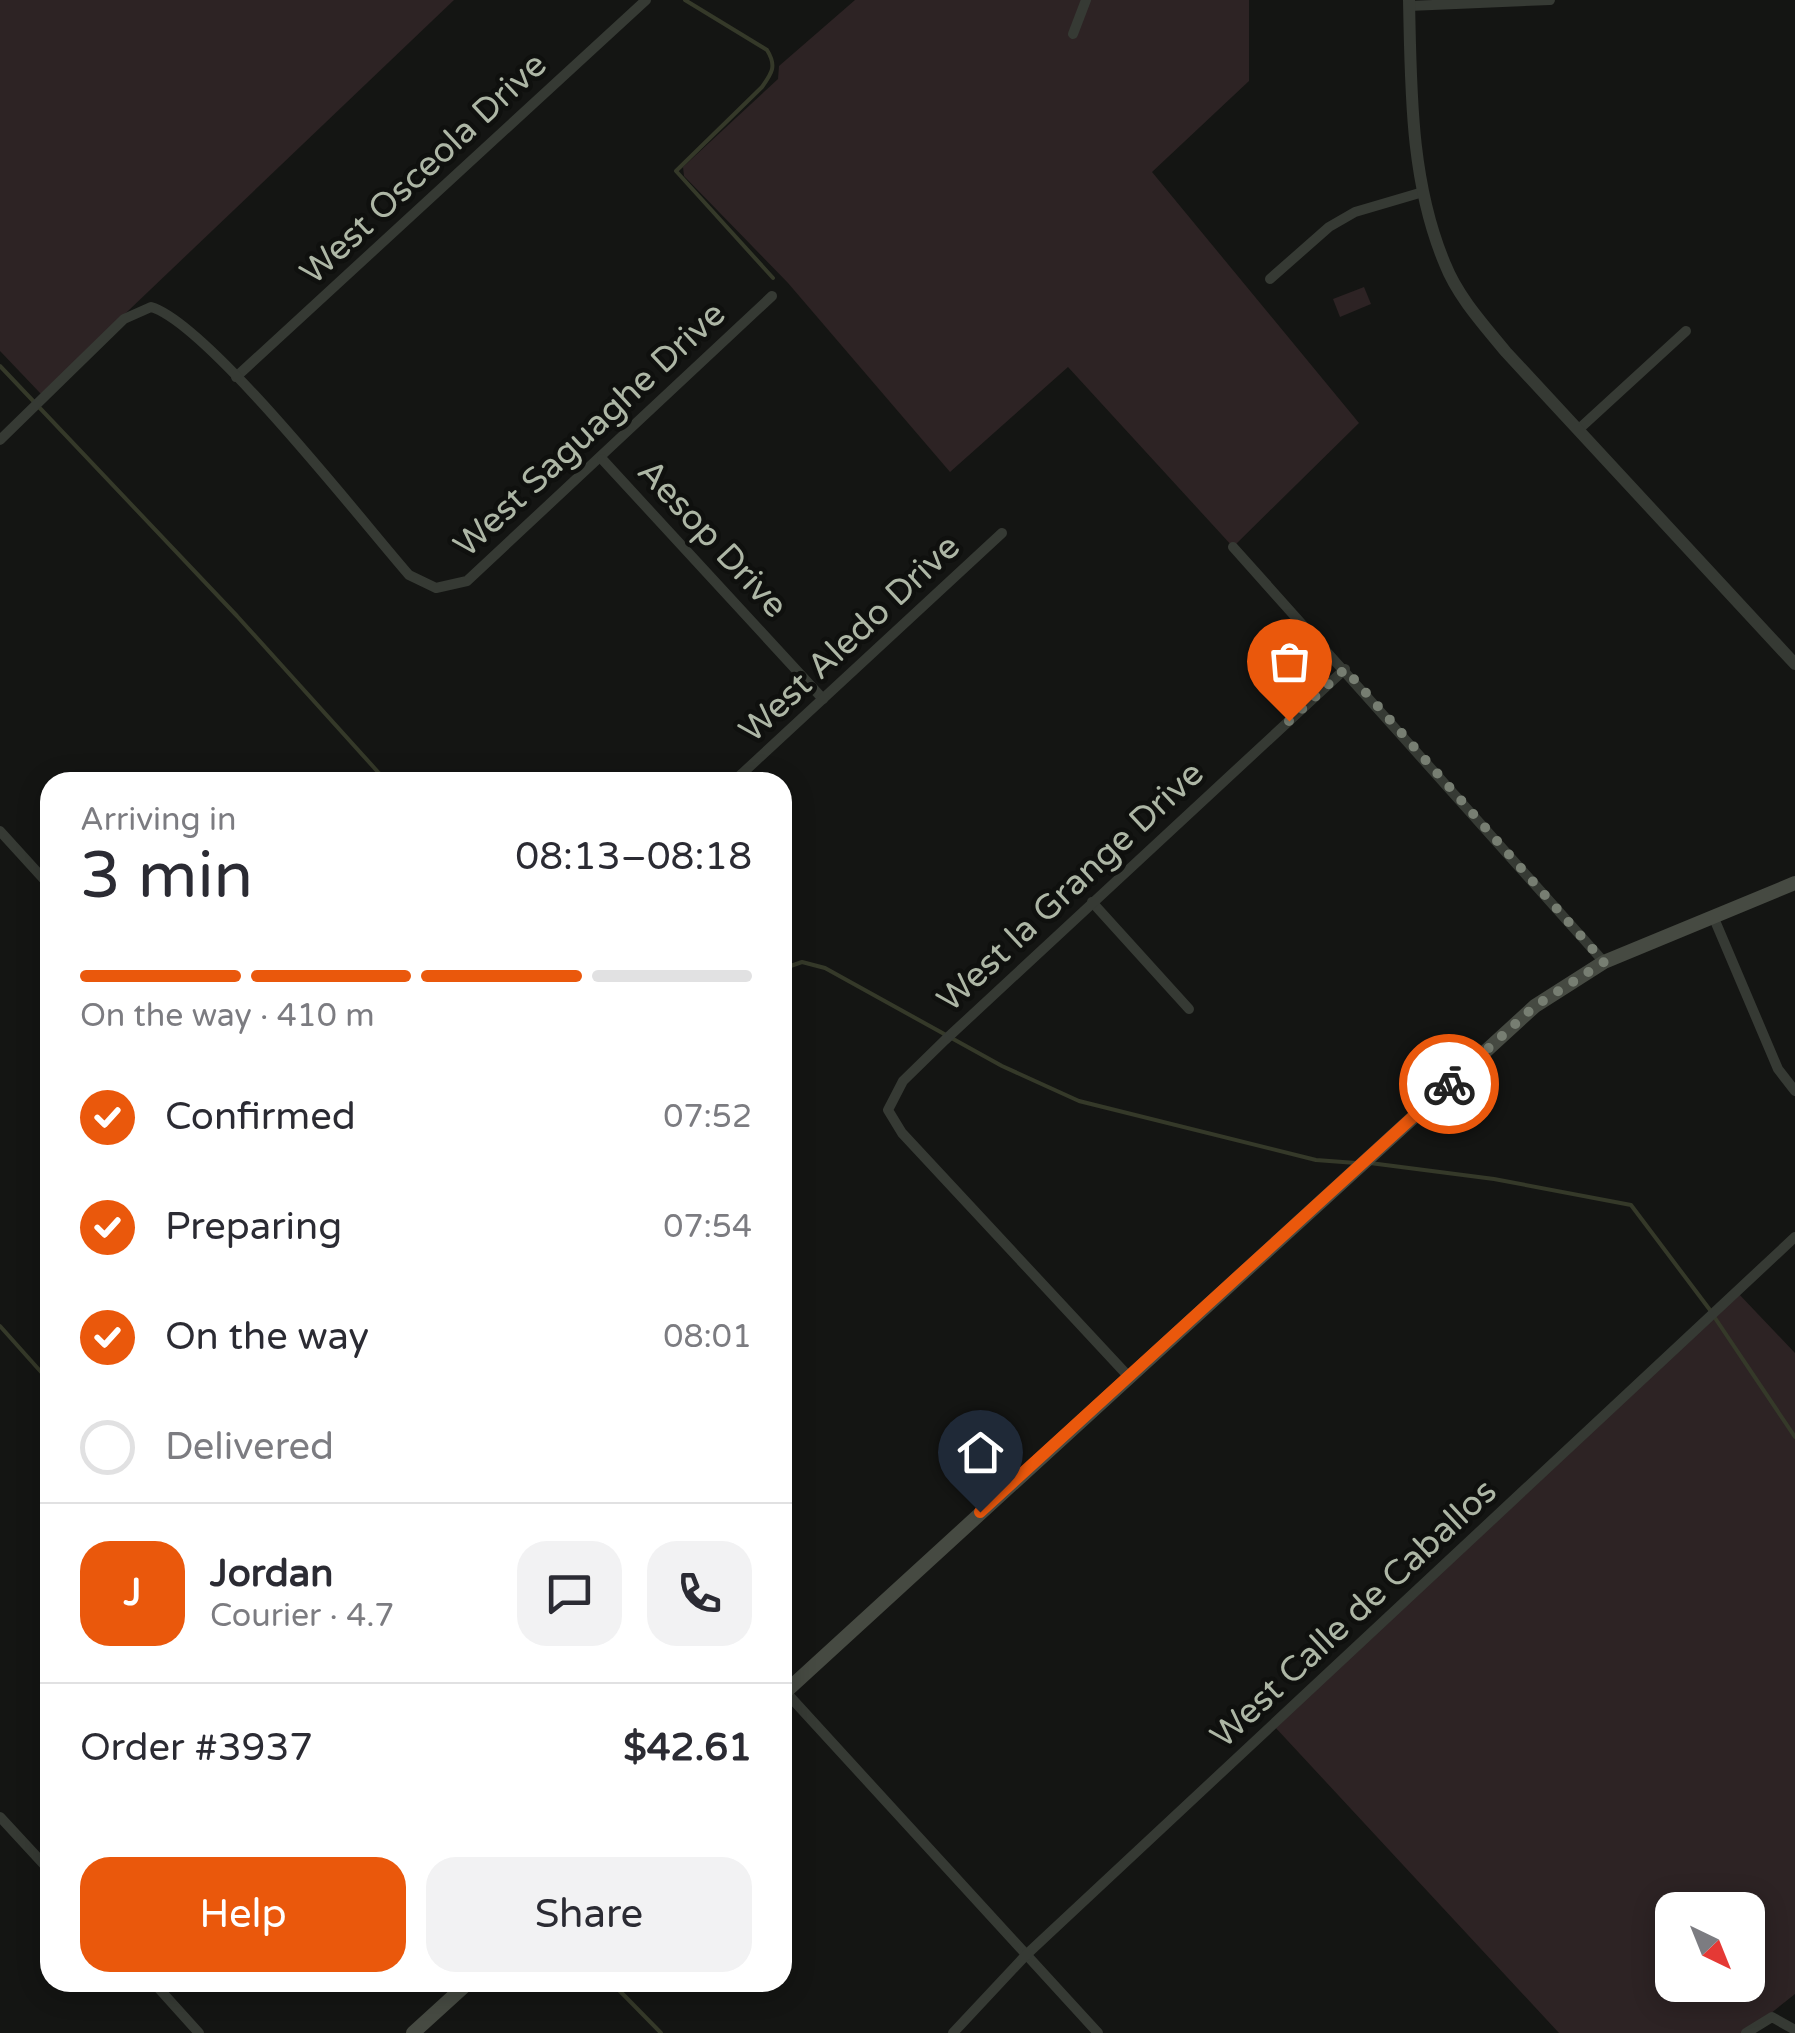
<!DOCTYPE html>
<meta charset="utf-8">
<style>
body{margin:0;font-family:"Varela Round",sans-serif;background:#f2f2f3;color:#2b2b33;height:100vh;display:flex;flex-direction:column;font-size:38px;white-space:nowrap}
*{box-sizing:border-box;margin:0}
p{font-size:32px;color:#7c7c81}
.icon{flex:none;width:55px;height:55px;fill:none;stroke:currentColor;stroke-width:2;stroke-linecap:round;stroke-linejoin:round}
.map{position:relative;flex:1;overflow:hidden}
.details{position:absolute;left:40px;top:772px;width:752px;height:1220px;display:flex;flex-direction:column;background:#fff;border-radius:30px;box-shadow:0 5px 25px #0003}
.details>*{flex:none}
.needle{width:65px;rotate:137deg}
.controls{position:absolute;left:1655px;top:1892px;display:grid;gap:20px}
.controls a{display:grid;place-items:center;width:110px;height:110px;border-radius:20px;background:#fff;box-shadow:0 5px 25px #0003;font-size:50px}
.pin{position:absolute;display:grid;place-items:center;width:85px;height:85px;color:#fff;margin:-102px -42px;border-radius:50% 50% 50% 0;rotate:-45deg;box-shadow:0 0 10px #0007}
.pin .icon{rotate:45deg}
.courier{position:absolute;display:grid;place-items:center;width:100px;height:100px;margin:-50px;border:8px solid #ea580c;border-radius:50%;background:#fff;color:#222;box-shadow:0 2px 12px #0007}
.summary em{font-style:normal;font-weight:600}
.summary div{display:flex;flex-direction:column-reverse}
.summary{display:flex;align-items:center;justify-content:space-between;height:170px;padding:0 40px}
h1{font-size:65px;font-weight:600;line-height:75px}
.bar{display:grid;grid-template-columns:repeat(4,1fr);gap:15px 10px;align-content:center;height:120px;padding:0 40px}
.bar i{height:12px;border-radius:8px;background:#e1e1e2}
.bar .on{background:#ea580c}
.bar p{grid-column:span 4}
.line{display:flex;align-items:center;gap:25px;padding:0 40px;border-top:2px solid #e1e1e2}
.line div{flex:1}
.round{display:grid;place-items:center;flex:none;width:105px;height:105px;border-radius:30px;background:#f2f2f3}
ol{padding:0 40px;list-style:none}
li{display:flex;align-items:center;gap:30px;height:110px}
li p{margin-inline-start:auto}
li .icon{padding:10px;border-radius:50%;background:#ea580c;color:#fff;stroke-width:4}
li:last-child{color:#7c7c81}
li i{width:55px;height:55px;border:5px solid #e1e1e2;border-radius:50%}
.button{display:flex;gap:20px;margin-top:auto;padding:20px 40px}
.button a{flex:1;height:115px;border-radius:30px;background:#ea580c;color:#fff;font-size:40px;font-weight:600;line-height:115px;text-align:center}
.button a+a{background:#f2f2f3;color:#2b2b33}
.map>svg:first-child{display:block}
.green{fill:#2d2324;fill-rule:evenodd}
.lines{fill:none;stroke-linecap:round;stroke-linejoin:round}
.stream{stroke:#353929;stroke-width:4}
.minor{stroke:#363a34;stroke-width:10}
.tertiary{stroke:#363a34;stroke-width:12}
.secondary{stroke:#464a42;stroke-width:14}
.done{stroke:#777e72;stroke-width:10;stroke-dasharray:0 18}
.route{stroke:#ea580c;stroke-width:12}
.labels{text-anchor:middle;stroke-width:9;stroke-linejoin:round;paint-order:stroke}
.street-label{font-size:35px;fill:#adb6a5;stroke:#0f100e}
</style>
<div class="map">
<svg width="1795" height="2033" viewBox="0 0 1795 2033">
<rect width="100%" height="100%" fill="#141513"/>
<g class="green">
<polygon points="0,0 454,0 41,394 0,351"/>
<polygon points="855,0 1249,0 1249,81 1152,172 1359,423 1233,547 1068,367 950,472 788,283 684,176 683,167 778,79 779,66"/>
<polygon points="1364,287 1371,304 1340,317 1333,299"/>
<path d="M 1737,1292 L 1795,1353 L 1795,1994 L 1746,2033 L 1559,2033 L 1274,1726 ZM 1672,1910 L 1748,1910 L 1748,1985 L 1672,1985 Z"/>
</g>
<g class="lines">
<g class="stream">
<path d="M 685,0 L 767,50 C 777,66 772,73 762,87 L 676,171 L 773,278"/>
<polyline points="0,366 237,616 387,782"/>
<polyline points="782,969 802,962 825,968 1002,1066 1079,1101 1316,1160 1356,1163"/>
<polyline points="1370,1163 1494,1179 1631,1205 1710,1310"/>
<polyline points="1715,1318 1795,1437"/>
<polyline points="0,1326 50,1382"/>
<polyline points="611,1982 661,2033"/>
</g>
<g class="minor">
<polyline points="1409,6 1550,0"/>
<polyline points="1073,34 1086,0"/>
<polyline points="1270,279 1329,227 1355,212 1423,192"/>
<polyline points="236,377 646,0"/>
<polyline points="1579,429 1686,331"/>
<path d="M 0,440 L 124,319 L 151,307 C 207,323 361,520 409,575 L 436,588 L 467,581 L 772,296"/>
<polyline points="602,459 823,699"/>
<polyline points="1233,547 1604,962"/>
<polyline points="733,782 1002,533"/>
<polyline points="0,831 50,886"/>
<polyline points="1092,902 1189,1009"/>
<polyline points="1713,916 1778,1069 1795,1091"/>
<polyline points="1129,1377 902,1133 888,1110 903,1081 945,1040 1345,669"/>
<polyline points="783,1689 1098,2033"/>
<polyline points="0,1817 50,1871"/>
<polyline points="153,1982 199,2033"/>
<polyline points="953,2033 1026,1955 1795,1237"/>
<polyline points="1746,2033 1772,2017 1795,2030"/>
</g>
<path class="tertiary" d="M 1409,0 C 1411,89 1410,181 1445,264 C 1458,297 1484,325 1506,352 L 1795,664"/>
<g class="secondary">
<polyline points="782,1695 1535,1006 1604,962 1795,883"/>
<polyline points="413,2033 469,1982"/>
</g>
</g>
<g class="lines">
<polyline class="done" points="1289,721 1345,669 1604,962 1535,1006 1449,1084"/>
<polyline class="route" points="980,1512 1449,1084"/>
</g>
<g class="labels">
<g class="street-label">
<text transform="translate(423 168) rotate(-43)" y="12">West Osceola Drive</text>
<text transform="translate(589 429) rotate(-43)" y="12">West Saguaghe Drive</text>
<text transform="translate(713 538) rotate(47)" y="12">Aesop Drive</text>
<text transform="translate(849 638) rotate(-43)" y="12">West Aledo Drive</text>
<text transform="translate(1070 886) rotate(-43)" y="12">West la Grange Drive</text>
<text transform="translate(1353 1613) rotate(-43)" y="12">West Calle de Caballos</text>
</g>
</g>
</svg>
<div class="controls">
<a><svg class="needle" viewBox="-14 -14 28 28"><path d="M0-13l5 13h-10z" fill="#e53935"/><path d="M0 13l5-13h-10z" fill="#7c7c81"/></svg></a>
</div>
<div class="pin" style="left:1289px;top:721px;background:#ea580c"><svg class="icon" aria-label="bag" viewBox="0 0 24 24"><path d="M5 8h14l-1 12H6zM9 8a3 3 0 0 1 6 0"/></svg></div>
<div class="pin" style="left:980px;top:1512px;background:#1f2937"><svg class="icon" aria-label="home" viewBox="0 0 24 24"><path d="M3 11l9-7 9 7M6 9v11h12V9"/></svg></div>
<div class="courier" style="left:1449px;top:1084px"><svg class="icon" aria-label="bike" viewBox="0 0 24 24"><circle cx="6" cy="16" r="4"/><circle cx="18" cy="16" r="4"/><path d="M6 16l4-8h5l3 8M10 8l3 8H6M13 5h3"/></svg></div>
<section class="details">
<div class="summary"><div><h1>3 min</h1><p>Arriving in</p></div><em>08:13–08:18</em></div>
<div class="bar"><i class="on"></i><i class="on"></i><i class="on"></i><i></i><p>On the way · 410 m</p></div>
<ol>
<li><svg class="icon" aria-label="check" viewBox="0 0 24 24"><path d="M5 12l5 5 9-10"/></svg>Confirmed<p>07:52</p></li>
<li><svg class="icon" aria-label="check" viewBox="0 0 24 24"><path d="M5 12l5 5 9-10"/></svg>Preparing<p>07:54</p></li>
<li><svg class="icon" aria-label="check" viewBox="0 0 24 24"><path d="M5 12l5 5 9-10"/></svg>On the way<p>08:01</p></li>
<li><i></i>Delivered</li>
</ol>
<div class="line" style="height:180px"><b class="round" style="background:#ea580c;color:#fff">J</b><div><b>Jordan</b><p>Courier · 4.7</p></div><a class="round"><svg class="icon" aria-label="chat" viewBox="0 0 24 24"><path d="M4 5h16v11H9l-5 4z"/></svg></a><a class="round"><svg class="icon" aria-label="phone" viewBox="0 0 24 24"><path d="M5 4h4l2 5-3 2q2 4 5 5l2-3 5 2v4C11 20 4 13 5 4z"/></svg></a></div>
<div class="line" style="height:130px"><div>Order #3937</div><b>$42.61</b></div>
<div class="button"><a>Help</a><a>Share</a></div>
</section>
</div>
